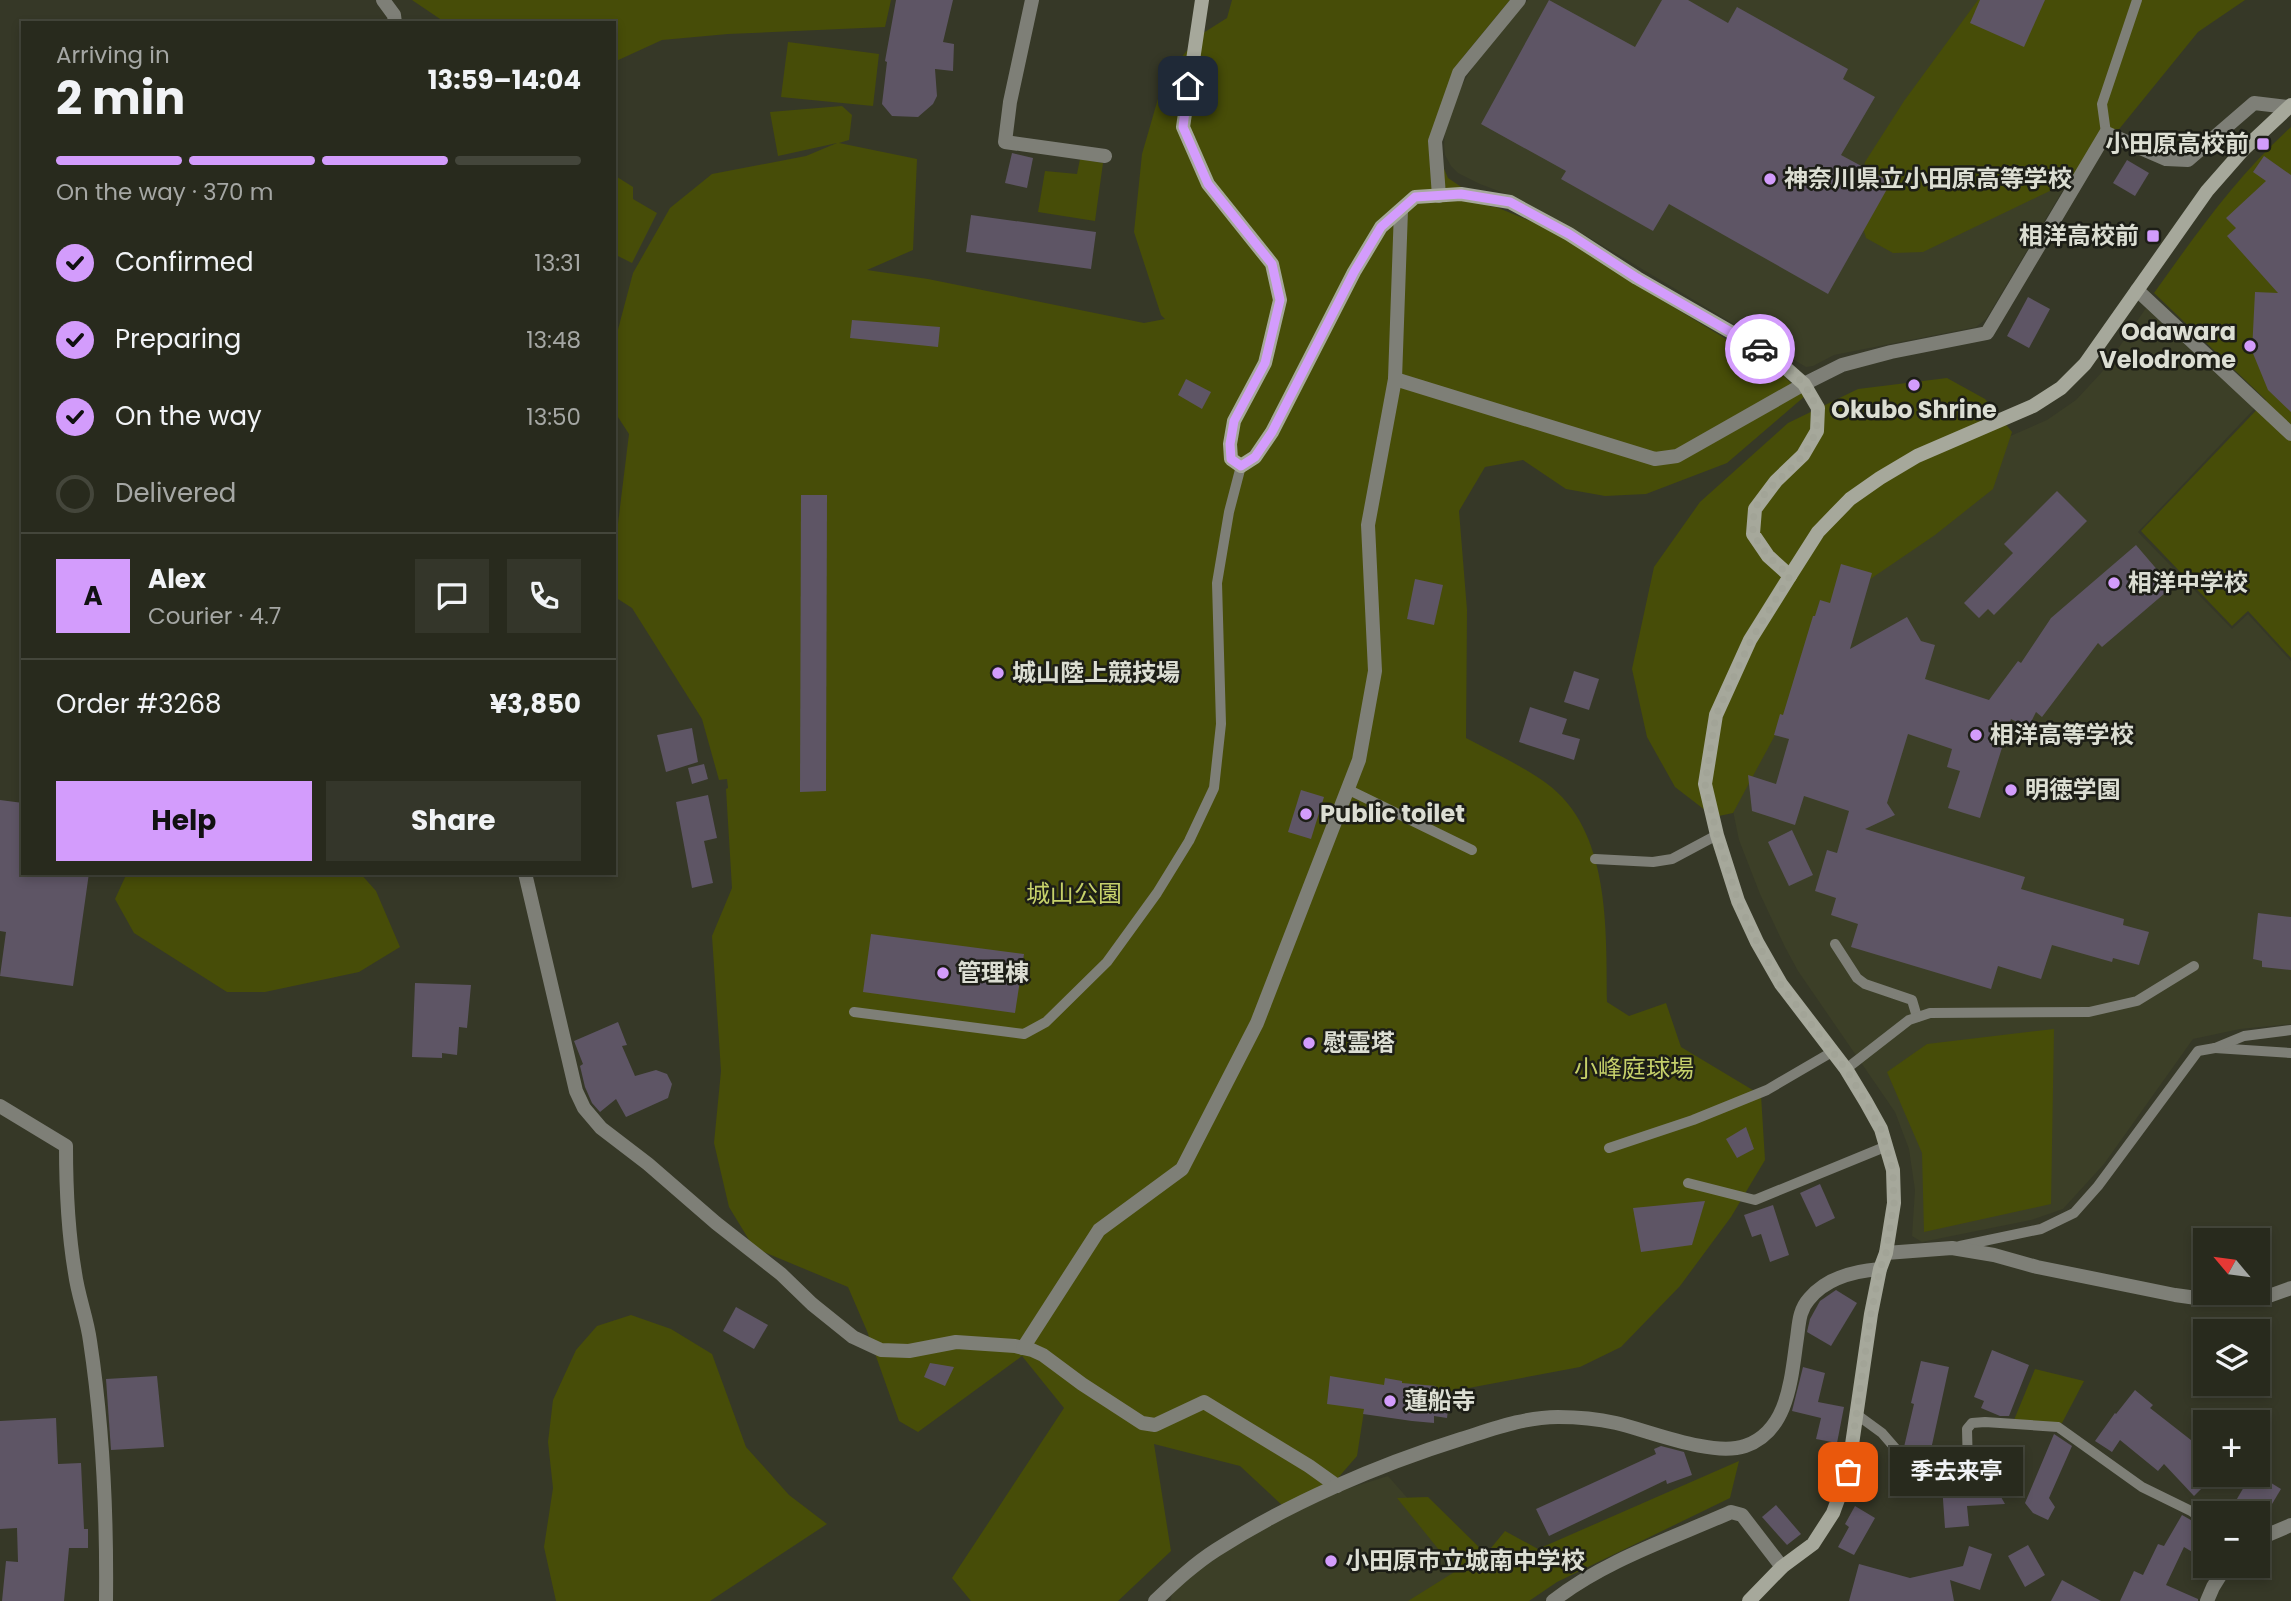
<!DOCTYPE html>
<meta charset="utf-8">
<style>
body{margin:0;font-family:Poppins,"Noto Sans JP",sans-serif;background:#34362a;color:#f1f3f6;height:100vh;display:flex;flex-direction:column;font-size:26px;white-space:nowrap}
*{box-sizing:border-box;margin:0}
p{font-size:23px;color:#a5a7a4}
.icon{flex:none;width:38px;height:38px;fill:none;stroke:currentColor;stroke-width:2;stroke-linecap:round;stroke-linejoin:round}
.map{position:relative;flex:1;overflow:hidden}
.drawer{position:absolute;left:21px;top:21px;width:595px;height:854px;display:flex;flex-direction:column;background:#282a1d;border-radius:0px;box-shadow:0 4px 10px #0003,0 0 0 2px #44463b}
.drawer>*{flex:none}
.needle{width:46px;rotate:299deg}
.tools{position:absolute;left:2193px;top:1228px;display:grid;gap:14px}
.tools a{display:grid;place-items:center;width:77px;height:77px;border-radius:0px;background:#282a1d;box-shadow:0 4px 10px #0003,0 0 0 2px #44463b;font-size:35px}
.pin{position:absolute;display:grid;place-items:center;width:60px;height:60px;color:#fff;margin:-30px;border-radius:14px;box-shadow:0 4px 10px #0006}
.courier{position:absolute;display:grid;place-items:center;width:70px;height:70px;margin:-35px;border:5px solid #d39cfc;border-radius:50%;background:#fff;color:#222;box-shadow:0 2px 9px #0007}
.bubble{position:absolute;height:49px;border-radius:0px;background:#282a1d;box-shadow:0 4px 10px #0003,0 0 0 2px #44463b;font-size:23px;font-weight:700;line-height:49px;text-align:center}
.head em{font-style:normal;font-weight:700}
.head div{display:flex;flex-direction:column-reverse}
.head{display:flex;align-items:center;justify-content:space-between;height:119px;padding:0 35px}
h1{font-size:46px;font-weight:700;line-height:52px}
.bar{display:grid;grid-template-columns:repeat(4,1fr);gap:10px 7px;align-content:center;height:84px;padding:0 35px}
.bar i{height:9px;border-radius:5px;background:#44463b}
.bar .active{background:#d39cfc}
.bar p{grid-column:span 4}
.line{display:flex;align-items:center;gap:18px;padding:0 35px;border-top:2px solid #44463b}
.line div{flex:1}
.round{display:grid;place-items:center;flex:none;width:74px;height:74px;border-radius:0px;background:#34362a}
ol{padding:0 35px;list-style:none}
li{display:flex;align-items:center;gap:21px;height:77px}
li p{margin-inline-start:auto}
li .icon{padding:7px;border-radius:50%;background:#d39cfc;color:#111;stroke-width:4}
li:last-child{color:#a5a7a4}
li i{width:38px;height:38px;border:4px solid #44463b;border-radius:50%}
.button{display:flex;gap:14px;margin-top:auto;padding:14px 35px}
.button a{flex:1;height:80px;border-radius:0px;background:#d39cfc;color:#111;font-size:28px;font-weight:700;line-height:80px;text-align:center}
.button a+a{background:#34362a;color:#f1f3f6}
.map>svg:first-child{display:block}
.built{fill:#3c3f27}
.green{fill:#474d08}
.building{fill:#5e5565}
.lines{fill:none;stroke-linecap:round;stroke-linejoin:round}
.lane{stroke:#7e7f77;stroke-width:10}
.street{stroke:#7e7f77;stroke-width:14}
.secondary{stroke:#a6a89b;stroke-width:14}
.done{stroke:#a2a497;stroke-width:7;stroke-dasharray:0 12.6}
.route{stroke:#d39cfc;stroke-width:9}
.poi-dot{fill:#d39cfc;stroke:#1d1e17;stroke-width:2.5}
.labels{text-anchor:middle;stroke-width:5;stroke-linejoin:round;paint-order:stroke}
.poi-label{font-size:24px;font-weight:bold;fill:#dcded3;stroke:#1d1e17;text-anchor:start}
.park-label{font-size:24px;fill:#c6d16a;stroke:#1d1e17}
</style>
<div class="map">
<svg width="2291" height="1601" viewBox="0 0 2291 1601">
<rect width="100%" height="100%" fill="#363827"/>
<g class="built">
<polygon points="1528,0 2126,0 2092,141 1986,319 1976,327 1834,355 1813,366 1806,367 1590,238 1514,197 1480,184 1458,173 1451,166 1445,155 1444,145 1445,132 1458,92 1478,58"/>
<polygon points="2146,308 2255,408 2138,532 2232,629 2248,614 2291,661 2291,1024 2240,1029 2193,1039 2104,1164 2063,1209 2031,1220 1922,1242 1912,1236 1915,1190 1909,1149 1895,1112 1798,971 1785,947 1760,894 1739,840 1732,806 1923,474 2047,420 2076,400 2102,372"/>
<polygon points="1388,1476 1417,1509 1469,1585 1441,1601 1171,1601 1172,1588 1244,1536 1340,1491"/>
</g>
<g class="green">
<polygon points="412,0 891,0 885,27 728,34 662,40 614,62 614,23 446,23"/>
<path d="M 1232,0 L 1510,0 L 1463,57 L 1430,136 L 1448,178 L 1491,207 L 1496,207 L 1540,225 L 1612,266 L 1665,302 L 1777,370 L 1805,396 L 1727,463 L 1646,494 L 1605,496 L 1566,489 L 1523,460 L 1485,467 L 1459,511 L 1467,610 L 1466,738 C 1492,752 1523,766 1546,783 C 1611,830 1606,930 1607,1002 L 1629,1016 L 1666,1003 L 1681,1047 L 1761,1095 L 1765,1160 L 1731,1217 L 1680,1286 L 1621,1347 L 1580,1367 L 1442,1393 L 1412,1397 L 1367,1392 L 1357,1456 L 1324,1494 L 1284,1507 L 1240,1466 L 1154,1444 L 1171,1551 L 1118,1601 L 971,1601 L 952,1578 L 1064,1408 L 1022,1356 L 918,1432 L 899,1421 L 867,1331 L 848,1287 L 754,1248 L 729,1207 L 714,1143 L 721,1071 L 712,936 L 732,888 L 726,789 L 728,788 L 727,779 L 719,780 L 702,719 L 632,608 L 618,599 L 614,582 L 614,556 L 629,434 L 614,411 L 614,367 L 616,337 L 633,273 L 670,208 L 712,174 L 806,156 L 837,143 L 778,156 L 770,112 L 842,106 L 852,115 L 849,140 L 839,143 L 917,159 L 913,250 L 867,270 L 928,279 L 1144,323 L 1165,319 L 1161,315 L 1134,232 L 1142,154 L 1164,78 L 1200,35 L 1227,18 Z"/>
<polygon points="1978,0 2245,0 2198,32 2081,176 1923,252 1893,253 1866,238 1857,210 1865,162 1904,101"/>
<polygon points="788,42 879,54 873,106 781,97"/>
<path d="M 2291,127 L 2291,658 L 2248,611 L 2232,626 L 2141,531 L 2266,400 L 2154,293 C 2196,234 2237,176 2291,127 Z"/>
<polygon points="1080,159 1103,163 1095,221 1038,212 1045,171 1077,174"/>
<polygon points="614,175 633,187 633,199 657,213 632,263 614,254"/>
<polygon points="1947,378 1985,399 2012,432 1993,489 1935,535 1866,582 1821,650 1733,813 1714,817 1675,787 1647,737 1632,669 1654,567 1700,502 1788,423 1858,389"/>
<polygon points="127,873 360,873 376,891 400,947 359,972 265,992 227,992 134,933 115,899"/>
<polygon points="2054,1029 2051,1204 1924,1232 1922,1153 1887,1072 1927,1044"/>
<polygon points="631,1315 671,1329 712,1354 746,1447 789,1495 827,1524 710,1601 556,1601 544,1547 553,1488 548,1442 553,1400 576,1350 597,1326"/>
<polygon points="2035,1369 2084,1381 2062,1423 2014,1420"/>
<polygon points="1739,1461 1730,1498 1557,1582 1529,1601 1408,1601 1456,1571 1397,1498 1428,1497 1486,1554 1505,1531 1538,1549"/>
</g>
<g class="building">
<polygon points="896,0 953,0 943,42 954,44 953,71 935,69 937,96 933,104 918,117 892,116 882,104 887,62 885,61"/>
<polygon points="1549,0 1635,47 1662,0 1688,0 1728,23 1737,7 1848,69 1843,79 1875,97 1841,155 1891,182 1828,294 1669,204 1653,231 1561,179 1566,171 1481,124"/>
<polygon points="1980,0 2045,0 2024,47 1970,23"/>
<polygon points="1012,153 1033,158 1027,188 1005,183"/>
<polygon points="2264,156 2291,175 2291,412 2268,390 2252,351 2255,292 2278,293 2227,236 2236,228 2226,218 2266,181 2253,172"/>
<polygon points="2127,160 2149,173 2135,196 2113,183"/>
<polygon points="971,215 1096,232 1091,269 966,252"/>
<polygon points="2028,297 2050,309 2029,348 2007,336"/>
<polygon points="852,320 940,327 938,347 850,338"/>
<polygon points="1186,379 1211,392 1202,409 1178,395"/>
<polygon points="2057,491 2087,521 1994,615 1988,609 1979,618 1964,603 2013,553 2004,544"/>
<polygon points="801,495 827,495 826,791 800,792"/>
<polygon points="2136,545 2172,587 2102,647 2098,643 2042,717 2036,712 2028,728 2011,719 1980,818 1948,808 1960,771 1947,767 1952,749 1908,734 1887,803 1895,815 1865,829 2025,877 2021,889 2124,919 2123,925 2149,932 2139,965 2113,958 2112,962 2052,945 2041,979 1998,966 1991,989 1851,947 1858,924 1831,915 1836,898 1815,891 1827,850 1837,853 1849,811 1804,796 1795,825 1752,811 1748,775 1776,784 1789,739 1774,735 1780,714 1783,715 1813,616 1815,616 1820,600 1830,603 1841,564 1872,573 1850,649 1907,617 1921,641 1935,645 1925,679 1989,700 2018,661 2021,663 2051,618"/>
<polygon points="1415,579 1443,585 1434,625 1407,619"/>
<polygon points="1574,671 1599,679 1589,710 1564,702"/>
<polygon points="1530,707 1567,719 1562,734 1580,739 1574,760 1519,742"/>
<polygon points="692,728 698,762 666,772 657,735"/>
<polygon points="704,764 708,779 692,784 688,768"/>
<polygon points="1301,790 1324,797 1311,839 1288,832"/>
<polygon points="708,795 717,838 704,841 713,883 692,888 676,802"/>
<polygon points="0,800 23,803 23,873 89,873 73,986 0,976 6,932 0,931"/>
<polygon points="1792,830 1813,875 1789,886 1768,842"/>
<polygon points="2258,913 2291,917 2291,970 2262,967 2262,961 2253,959"/>
<polygon points="871,934 1024,954 1015,1013 863,992"/>
<polygon points="415,983 471,985 467,1028 459,1027 457,1055 442,1053 442,1058 412,1057"/>
<polygon points="618,1022 627,1045 622,1046 635,1076 656,1070 667,1074 672,1084 668,1098 626,1117 616,1099 600,1112 592,1103 585,1087 580,1066 583,1064 574,1041"/>
<polygon points="1746,1127 1754,1149 1737,1158 1726,1139"/>
<polygon points="1820,1184 1835,1218 1816,1227 1800,1193"/>
<polygon points="1705,1201 1692,1245 1641,1252 1633,1208"/>
<polygon points="1773,1205 1789,1255 1770,1262 1761,1234 1752,1237 1744,1215"/>
<polygon points="1836,1290 1857,1303 1831,1346 1807,1332 1810,1319 1820,1301"/>
<polygon points="736,1307 768,1325 754,1349 723,1331"/>
<polygon points="1992,1350 2029,1365 2009,1416 2000,1416 1981,1408 1984,1401 1974,1397"/>
<polygon points="1921,1361 1949,1367 1930,1454 1904,1447 1914,1404 1911,1403"/>
<polygon points="930,1363 954,1367 945,1386 924,1377"/>
<polygon points="1803,1367 1825,1373 1818,1402 1844,1407 1837,1443 1816,1439 1821,1418 1792,1411"/>
<polygon points="157,1376 164,1447 111,1450 106,1379"/>
<polygon points="1330,1376 1384,1385 1385,1378 1402,1381 1402,1383 1436,1386 1435,1393 1450,1394 1447,1418 1434,1416 1434,1423 1412,1421 1363,1414 1364,1409 1327,1404"/>
<polygon points="2135,1390 2153,1405 2150,1408 2205,1451 2205,1485 2194,1496 2164,1464 2158,1471 2120,1440 2112,1452 2095,1441 2115,1413 2116,1414"/>
<polygon points="56,1418 58,1464 81,1463 84,1529 88,1529 88,1548 69,1548 64,1601 2,1601 6,1561 18,1562 17,1528 0,1529 0,1421"/>
<polygon points="2054,1434 2072,1446 2049,1498 2055,1507 2048,1520 2033,1513 2025,1503"/>
<polygon points="1661,1446 1684,1452 1692,1475 1667,1484 1666,1480 1549,1536 1536,1509 1656,1454 1654,1449"/>
<polygon points="2003,1446 2005,1472 1977,1465 1976,1447"/>
<polygon points="2251,1475 2258,1475 2281,1489 2266,1514 2240,1514 2231,1509"/>
<polygon points="1992,1481 2005,1504 1967,1506 1969,1526 1945,1528 1942,1485"/>
<polygon points="1776,1505 1801,1534 1787,1545 1762,1517"/>
<polygon points="1855,1506 1875,1518 1854,1555 1838,1547 1849,1527 1845,1524"/>
<polygon points="2182,1515 2205,1528 2205,1545 2199,1556 2184,1547 2166,1585 2198,1599 2198,1601 2120,1601 2134,1571 2143,1575 2158,1544 2164,1546"/>
<polygon points="2028,1545 2045,1575 2025,1587 2008,1556"/>
<polygon points="1969,1546 1992,1554 1980,1590 1950,1580 1954,1601 1849,1601 1859,1564 1910,1578 1963,1566"/>
<polygon points="2062,1580 2101,1601 2051,1601"/>
</g>
<g class="lines">
<g class="lane">
<polyline points="2106,133 2102,104 2137,0"/>
<polyline points="1347,789 1472,850"/>
<polyline points="1595,859 1653,862 1672,859 1717,835"/>
<polyline points="1835,944 1857,978 1865,984 1912,1000 1917,1017"/>
<polyline points="854,1012 1024,1034 1046,1022 1107,962 1157,893 1189,841 1214,788 1221,724 1217,583 1229,512 1241,466"/>
<polyline points="2215,1048 2291,1053"/>
<polyline points="1846,1069 1909,1020 1930,1013 2089,1012 2137,1001 2194,966"/>
<polyline points="1609,1148 1693,1120 1767,1090 1832,1052"/>
<polyline points="1688,1183 1755,1200 1887,1146"/>
<polyline points="1960,1246 2041,1229 2074,1213 2098,1186 2198,1051 2215,1048 2244,1036 2291,1030"/>
<polyline points="1856,1414 1882,1433 1909,1464 1931,1476 1968,1469 1967,1429 1972,1423 1985,1422 2058,1427 2142,1487 2191,1511 2205,1521"/>
</g>
<g class="street">
<polyline points="383,0 394,15 395,23"/>
<polyline points="1032,0 1010,102 1005,142 1105,156"/>
<polyline points="1439,196 1435,141 1459,73 1519,0"/>
<polyline points="2137,290 2291,434"/>
<polyline points="1395,379 1655,459 1677,456 1804,384 1842,365 1891,352 1987,333 2106,133 2166,159 2188,160 2254,103 2288,107"/>
<polyline points="525,873 576,1091 584,1108 601,1128 648,1164 716,1223 781,1274 812,1304 853,1337 881,1350 909,1351 956,1342 1015,1346 1032,1350 1043,1355 1082,1384 1142,1423 1155,1425 1204,1402 1309,1466 1337,1486"/>
<path d="M 0,1106 L 66,1146 C 66,1188 68,1232 75,1273 C 78,1296 87,1318 90,1341 C 103,1427 107,1514 106,1601"/>
<polyline points="1886,1253 1952,1248 1994,1255 2037,1267 2175,1295 2211,1300 2266,1297 2291,1288"/>
<polyline points="1023,1348 1099,1230 1182,1169 1257,1023 1359,760 1375,671 1368,525 1395,379 1401,210"/>
<polyline points="2258,1539 2291,1525"/>
<path d="M 1155,1601 C 1174,1583 1194,1564 1216,1550 C 1289,1503 1378,1465 1461,1439 C 1493,1429 1524,1417 1558,1417 C 1577,1417 1598,1419 1616,1423 C 1650,1431 1712,1457 1745,1446 C 1789,1431 1791,1378 1797,1338 C 1799,1324 1799,1310 1809,1299 C 1826,1278 1854,1271 1880,1269"/>
<path d="M 1553,1601 C 1603,1561 1673,1538 1731,1512 L 1742,1515 L 1782,1567"/>
<polyline points="2207,1601 2213,1587 2226,1566"/>
</g>
<g class="secondary">
<polyline points="1202,0 1183,127 1208,184 1272,264 1280,300 1265,363 1234,421 1230,444 1231,459 1241,466 1255,457 1272,432 1354,272 1381,227 1415,197 1461,194 1510,202 1569,234 1637,278 1771,355 1804,384 1818,408 1817,431 1803,455 1776,481 1755,509 1753,534 1768,556 1790,576"/>
<polyline points="1749,1601 1782,1567 1813,1544 1833,1513 1848,1472 1871,1314 1880,1269 1886,1253 1894,1203 1893,1170 1881,1129 1866,1102 1846,1069 1781,984 1757,942 1738,901 1717,835 1705,784 1716,715 1750,640 1790,576 1818,532 1850,499 1880,478 1917,456 2033,406 2061,388 2085,364 2207,191 2243,150 2291,105"/>
</g>
</g>
<g class="lines">
<path class="done" d="M 1760,349 C 1800,373 1839,409 1803,455 C 1789,473 1767,486 1756,507 C 1753,514 1753,526 1753,534 L 1768,556 L 1790,576 L 1751,640 L 1716,715 L 1705,784 L 1717,835 L 1738,901 L 1757,942 L 1781,985 L 1846,1069 L 1866,1102 L 1881,1129 L 1893,1170 L 1894,1203 L 1886,1253 L 1880,1269 L 1871,1314 L 1848,1472"/>
<polyline class="route" points="1188,86 1183,127 1208,184 1272,264 1280,300 1265,363 1234,421 1230,444 1231,459 1241,466 1255,457 1272,432 1354,272 1381,227 1415,197 1461,194 1510,202 1569,234 1637,278 1760,349"/>
</g>
<g class="poi-dot">
<rect x="2256" y="137" width="14" height="14" rx="3.5"/>
<circle cx="1770" cy="179" r="7"/>
<rect x="2146" y="229" width="14" height="14" rx="3.5"/>
<circle cx="2250" cy="346" r="7"/>
<circle cx="1914" cy="385" r="7"/>
<circle cx="2114" cy="583" r="7"/>
<circle cx="998" cy="673" r="7"/>
<circle cx="1976" cy="735" r="7"/>
<circle cx="2011" cy="790" r="7"/>
<circle cx="1306" cy="814" r="7"/>
<circle cx="943" cy="973" r="7"/>
<circle cx="1309" cy="1043" r="7"/>
<circle cx="1390" cy="1401" r="7"/>
<circle cx="1331" cy="1561" r="7"/>
</g>
<g class="labels">
<g class="poi-label">
<text x="2249" y="152" text-anchor="end">小田原高校前</text>
<text x="1784" y="187">神奈川県立小田原高等学校</text>
<text x="2139" y="244" text-anchor="end">相洋高校前</text>
<text x="2236" y="340" text-anchor="end">Odawara<tspan x="2236" dy="28">Velodrome</tspan></text>
<text x="1914" y="418" text-anchor="middle">Okubo Shrine</text>
<text x="2128" y="591">相洋中学校</text>
<text x="1012" y="681">城山陸上競技場</text>
<text x="1990" y="743">相洋高等学校</text>
<text x="2025" y="798">明徳学園</text>
<text x="1320" y="822">Public toilet</text>
<text x="957" y="981">管理棟</text>
<text x="1323" y="1051">慰霊塔</text>
<text x="1404" y="1409">蓮船寺</text>
<text x="1345" y="1569">小田原市立城南中学校</text>
</g>
<g class="park-label">
<text x="1074" y="902">城山公園</text>
<text x="1634" y="1077">小峰庭球場</text>
</g>
</g>
</svg>
<div class="tools">
<a><svg class="needle" viewBox="-14 -14 28 28"><path d="M0-13l5 13h-10z" fill="#e53935"/><path d="M0 13l5-13h-10z" fill="#a5a7a4"/></svg></a>
<a><svg class="icon" aria-label="layers" viewBox="0 0 24 24"><path d="M12 4l9 5-9 5-9-5zM3 14l9 5 9-5"/></svg></a>
<a>+</a>
<a>−</a>
</div>
<div class="pin" style="left:1848px;top:1472px;background:#ea580c"><svg class="icon" aria-label="bag" viewBox="0 0 24 24"><path d="M5 8h14l-1 12H6zM9 8a3 3 0 0 1 6 0"/></svg></div>
<div class="pin" style="left:1188px;top:86px;background:#1f2937"><svg class="icon" aria-label="home" viewBox="0 0 24 24"><path d="M3 11l9-7 9 7M6 9v11h12V9"/></svg></div>
<div class="courier" style="left:1760px;top:349px"><svg class="icon" aria-label="car" viewBox="0 0 24 24"><path d="M5 17H2v-5l4-1 3-4h7l3 4 3 1v5h-3M9 17h6M6 11h13"/><circle cx="7" cy="17" r="2"/><circle cx="17" cy="17" r="2"/></svg></div>
<div class="bubble" style="left:1890px;top:1447px;width:133px">季去来亭</div>
<section class="drawer">
<div class="head"><div><h1>2 min</h1><p>Arriving in</p></div><em>13:59–14:04</em></div>
<div class="bar"><i class="active"></i><i class="active"></i><i class="active"></i><i></i><p>On the way · 370 m</p></div>
<ol>
<li><svg class="icon" aria-label="check" viewBox="0 0 24 24"><path d="M5 12l5 5 9-10"/></svg>Confirmed<p>13:31</p></li>
<li><svg class="icon" aria-label="check" viewBox="0 0 24 24"><path d="M5 12l5 5 9-10"/></svg>Preparing<p>13:48</p></li>
<li><svg class="icon" aria-label="check" viewBox="0 0 24 24"><path d="M5 12l5 5 9-10"/></svg>On the way<p>13:50</p></li>
<li><i></i>Delivered</li>
</ol>
<div class="line" style="height:126px"><b class="round" style="background:#d39cfc;color:#111">A</b><div><b>Alex</b><p>Courier · 4.7</p></div><a class="round"><svg class="icon" aria-label="chat" viewBox="0 0 24 24"><path d="M4 5h16v11H9l-5 4z"/></svg></a><a class="round"><svg class="icon" aria-label="phone" viewBox="0 0 24 24"><path d="M5 4h4l2 5-3 2q2 4 5 5l2-3 5 2v4C11 20 4 13 5 4z"/></svg></a></div>
<div class="line" style="height:91px"><div>Order #3268</div><b>¥3,850</b></div>
<div class="button"><a>Help</a><a>Share</a></div>
</section>
</div>
